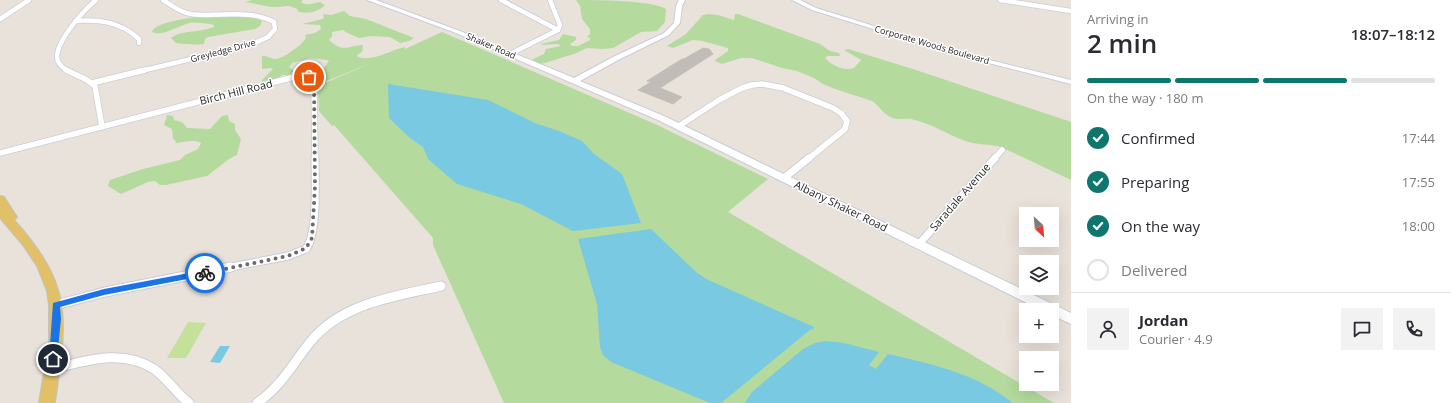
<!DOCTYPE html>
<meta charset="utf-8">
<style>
body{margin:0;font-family:"Open Sans",sans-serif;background:#f2f2f3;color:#2b2b33;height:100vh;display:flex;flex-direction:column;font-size:15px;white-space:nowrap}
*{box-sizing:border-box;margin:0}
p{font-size:13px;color:#7c7c81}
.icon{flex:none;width:22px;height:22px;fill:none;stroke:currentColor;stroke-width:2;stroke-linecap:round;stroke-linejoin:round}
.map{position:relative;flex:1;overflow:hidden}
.side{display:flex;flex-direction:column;background:#fff;width:380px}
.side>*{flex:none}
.needle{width:26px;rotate:154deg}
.controls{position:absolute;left:1019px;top:207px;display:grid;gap:8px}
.controls a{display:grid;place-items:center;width:40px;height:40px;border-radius:0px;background:#fff;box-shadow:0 4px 16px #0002;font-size:20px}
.pin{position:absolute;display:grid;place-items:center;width:34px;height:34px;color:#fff;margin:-17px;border:2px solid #fff;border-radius:50%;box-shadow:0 1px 4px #0007}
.courier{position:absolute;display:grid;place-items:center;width:40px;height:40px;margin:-20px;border:3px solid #1a73e8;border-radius:50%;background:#fff;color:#222;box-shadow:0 1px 5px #0007}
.head em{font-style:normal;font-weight:600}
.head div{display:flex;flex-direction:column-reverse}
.head{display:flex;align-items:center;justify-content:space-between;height:68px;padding:0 16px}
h1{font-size:26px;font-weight:600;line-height:30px}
.bar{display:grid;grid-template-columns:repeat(4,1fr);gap:6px 4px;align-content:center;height:48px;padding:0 16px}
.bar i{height:5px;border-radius:3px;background:#e1e1e2}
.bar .active{background:#0f766e}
.bar p{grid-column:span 4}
.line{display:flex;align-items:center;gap:10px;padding:0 16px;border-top:1px solid #e1e1e2}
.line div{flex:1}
.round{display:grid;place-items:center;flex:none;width:42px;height:42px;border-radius:0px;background:#f2f2f3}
ol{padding:0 16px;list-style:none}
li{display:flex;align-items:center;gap:12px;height:44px}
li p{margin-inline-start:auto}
li .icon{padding:4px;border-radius:50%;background:#0f766e;color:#fff;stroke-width:4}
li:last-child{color:#7c7c81}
li i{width:22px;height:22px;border:2px solid #e1e1e2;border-radius:50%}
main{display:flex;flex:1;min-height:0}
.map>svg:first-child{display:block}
.green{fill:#b4da9d}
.pitch{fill:#c5e099}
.water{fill:#78c9e1}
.building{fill:#c1bcb7;stroke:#c4beb5}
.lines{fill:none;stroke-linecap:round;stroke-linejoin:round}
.street-far3-casing{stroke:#c9cdd8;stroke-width:6}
.street-far2-casing{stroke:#c9cdd8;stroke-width:7}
.street-far1-casing{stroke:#c9cdd8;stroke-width:9}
.street-casing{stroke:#c9cdd8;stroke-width:11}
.secondary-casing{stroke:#c9cdd8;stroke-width:2}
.primary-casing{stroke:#c3c3c3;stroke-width:2}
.street-far3{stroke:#fff;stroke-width:4.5}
.street-far2{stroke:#fff;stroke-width:5.5}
.street-far1{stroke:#fff;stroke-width:7}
.street{stroke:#fff;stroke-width:9}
.secondary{fill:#fff;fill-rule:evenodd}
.primary{fill:#e1c068;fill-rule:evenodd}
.route{fill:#1a73e8}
.done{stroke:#6c6967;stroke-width:4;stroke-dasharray:0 7.2}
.labels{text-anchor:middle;stroke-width:3;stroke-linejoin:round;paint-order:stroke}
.far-street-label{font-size:9px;fill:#282828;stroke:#fff}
.street-label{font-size:11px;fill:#282828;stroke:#fff}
</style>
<main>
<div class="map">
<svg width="1071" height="403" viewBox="0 0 1071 403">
<rect width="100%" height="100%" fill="#e9e2db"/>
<g class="green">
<path d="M 252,0 L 302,0 L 302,3 C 309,6 313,3 320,2 L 325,5 C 318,12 309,14 299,12 L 297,9 C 285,4 287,7 276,7 C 265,7 255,3 245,2 Z"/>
<path d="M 576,0 C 595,0 652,0 666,9 L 665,22 L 657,31 L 641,32 L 613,48 L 603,49 L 587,48 L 574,54 L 541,64 L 533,61 L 533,59 L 544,54 L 546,49 L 561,46 L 558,44 L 542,45 L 541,44 L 559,40 L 563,34 L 576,37 L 576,40 L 570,44 L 572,46 L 578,46 L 590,40 L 590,38 L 587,37 L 590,34 L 590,29 L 582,19 L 580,6 Z"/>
<path d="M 344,11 L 350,16 L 366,19 L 414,38 L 409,41 L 400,43 L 390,37 L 370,36 L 359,38 C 353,35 348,34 343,30 L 332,32 L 332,36 L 329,40 C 343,53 347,46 363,45 L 362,52 L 357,55 L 358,57 C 374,62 390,50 405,47 L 405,49 L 442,32 L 655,124 L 768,179 L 728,212 L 1054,403 L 504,403 L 433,245 L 433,238 L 334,125 L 332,126 L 319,111 L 318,88 L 320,85 L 374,62 L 319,84 L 323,78 L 323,69 L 329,61 L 327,60 L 310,58 L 292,63 L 289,67 L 294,71 L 289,75 L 282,75 L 277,79 L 262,82 L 262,80 L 273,69 L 271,68 L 262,69 L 262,56 C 268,56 270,58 274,59 C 282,60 302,45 306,38 L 305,35 L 315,33 L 321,29 L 320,25 L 302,24 L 323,19 L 324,18 L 323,14 L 331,15 Z"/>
<path d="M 708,14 L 718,15 L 734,20 L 735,14 L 738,14 L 820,44 L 830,51 L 839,53 L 840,56 L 828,56 L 825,58 C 833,66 842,71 854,68 L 861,60 L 844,50 L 848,49 L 916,70 L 1071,122 L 1071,180 L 1001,147 C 989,144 977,145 965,141 C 947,134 930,123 911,119 C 905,118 898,120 893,118 C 884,116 879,105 872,101 L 835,89 L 823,84 L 814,78 L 797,71 L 782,68 L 752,58 L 741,58 L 722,64 L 715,61 L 715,60 L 728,51 L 728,48 L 702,41 L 693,40 L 673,48 L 667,46 L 686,34 L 703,15 Z"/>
<path d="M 196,17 L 252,17 L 260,20 L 262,22 L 260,26 L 255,29 L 208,37 L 205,39 L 204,44 C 201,45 180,44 176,43 L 171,38 C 174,36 179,33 183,33 C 193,31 204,31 214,27 L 214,25 C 206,23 196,22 189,23 C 178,26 162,37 152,32 C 155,22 186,19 196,17 Z"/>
<path d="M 167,115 L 173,116 L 174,120 L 182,122 L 187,128 L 210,129 L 222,116 L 228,115 L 229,121 L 235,124 L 235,130 L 241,139 L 237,155 L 229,159 L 207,176 L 166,185 L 160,185 L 155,181 L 148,182 L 121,194 L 108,186 L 110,180 L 143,169 L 180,160 L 185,155 L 198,149 L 201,143 C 194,139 184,142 176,143 L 175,140 L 173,139 L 172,129 L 164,125 Z"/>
</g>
<polygon class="pitch" points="188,322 206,323 186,358 167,358"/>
<g class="water">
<polygon points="388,84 488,100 535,123 559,131 582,141 594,154 622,174 641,223 573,231 521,204 457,184 428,159 423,147 410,138 389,118"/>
<polygon points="651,229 696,272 706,279 814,327 813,330 811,329 721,403 710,403 611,362 603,355 600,347 597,304 578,239"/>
<path d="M 826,341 L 844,343 L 879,352 L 869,365 L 876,369 L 888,354 C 935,365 975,373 1013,403 L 745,403 L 752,392 L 803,349 L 815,343 Z"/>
<polygon points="220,346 230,346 220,363 210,362"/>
</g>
<polygon class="building" points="703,48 709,49 713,54 660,88 682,97 673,104 638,90 651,82 647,81 682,59 684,59"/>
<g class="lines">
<defs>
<g id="street-far3">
<polyline points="501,0 558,30"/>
<polyline points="550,0 560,25 558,30"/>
<polyline points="1000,0 1071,11"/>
<polyline points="0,19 29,0"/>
<path d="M 75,21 C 99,19 121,22 139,39 L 139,43"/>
<polyline points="510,54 558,30"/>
<path d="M 68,71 C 63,68 57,63 57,57 C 57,40 84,10 96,0"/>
<path d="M 141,71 L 250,45 L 268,37 L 275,29 L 274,22 C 248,8 218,18 191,14 C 181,13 171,5 163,0"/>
</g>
<g id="street-far2">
<polyline points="66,70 87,80 95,86 102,127"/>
<polyline points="92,83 145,70"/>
<polyline points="679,126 719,100 742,88 752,85 762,84 783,88 833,108 841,113 847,121 845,129 808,159"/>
<path d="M 0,153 L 294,77 C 302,76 309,75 314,81 L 315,159"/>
<polyline points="994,159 1002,150"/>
</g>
<g id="street-far1">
<polyline points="784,178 809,158"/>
<polyline points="919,244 995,158"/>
<path d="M 226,268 L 288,256 L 306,249 C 318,234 315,179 315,158"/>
</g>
<g id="street">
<polyline points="56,305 105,292 231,267"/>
<path d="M 52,369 C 85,361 123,348 154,369 C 167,378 176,393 189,403"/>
<path d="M 257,403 C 281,387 293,363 311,341 C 342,303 396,296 441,286"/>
</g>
<g id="secondary">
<polygon points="367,0 376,0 460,31 574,78 615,56 664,33 674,23 676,6 679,0 685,0 682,6 680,23 669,35 620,59 580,81 664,116 1071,313 1071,324 1052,315 1052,310 1041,310 658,120 456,33"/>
<polygon points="792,0 800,0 816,8 961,53 1071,80 1071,84 957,55 812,10"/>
</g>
<path id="primary" d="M 0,196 L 4,197 L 17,217 L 14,220 C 75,288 66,319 55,403 L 39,403 L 49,342 L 49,305 L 47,291 L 37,266 L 23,245 L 0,218 Z"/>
</defs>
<use href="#street-far3" class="street-far3-casing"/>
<use href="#street-far2" class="street-far2-casing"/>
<use href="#street-far1" class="street-far1-casing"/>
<use href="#street" class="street-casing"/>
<use href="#secondary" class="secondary-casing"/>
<use href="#primary" class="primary-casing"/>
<use href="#street-far3" class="street-far3"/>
<use href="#street-far2" class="street-far2"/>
<use href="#street-far1" class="street-far1"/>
<use href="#street" class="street"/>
<use href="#secondary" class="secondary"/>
<use href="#primary" class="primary"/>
</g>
<polygon class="route" points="205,270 209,273 208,275 104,295 60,307 61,319 57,359 53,362 50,361 49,359 53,303 104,289"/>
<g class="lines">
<polyline class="done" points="205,273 288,256 306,248 312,238 315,186 314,84 313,79 309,77"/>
</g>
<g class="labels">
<g class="far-street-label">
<text transform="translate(932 45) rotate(16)" y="3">Corporate Woods Boulevard</text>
<text transform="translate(491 46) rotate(23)" y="3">Shaker Road</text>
<text transform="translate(223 51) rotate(-15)" y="3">Greyledge Drive</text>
</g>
<g class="street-label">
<text transform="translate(236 92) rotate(-14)" y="4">Birch Hill Road</text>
<text transform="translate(960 197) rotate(-49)" y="4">Saradale Avenue</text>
<text transform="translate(841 206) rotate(26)" y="4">Albany Shaker Road</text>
</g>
</g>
</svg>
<div class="controls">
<a><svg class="needle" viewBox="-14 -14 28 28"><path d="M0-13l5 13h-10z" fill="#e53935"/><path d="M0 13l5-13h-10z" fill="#7c7c81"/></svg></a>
<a><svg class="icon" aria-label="layers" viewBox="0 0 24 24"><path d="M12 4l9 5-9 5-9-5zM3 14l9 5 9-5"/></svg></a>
<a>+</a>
<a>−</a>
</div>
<div class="pin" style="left:309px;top:77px;background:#ea580c"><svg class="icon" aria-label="bag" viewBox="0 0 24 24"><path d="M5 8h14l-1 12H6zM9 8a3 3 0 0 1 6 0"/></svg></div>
<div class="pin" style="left:53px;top:359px;background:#1f2937"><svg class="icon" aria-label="home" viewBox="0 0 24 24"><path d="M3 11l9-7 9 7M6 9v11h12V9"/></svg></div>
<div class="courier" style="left:205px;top:273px"><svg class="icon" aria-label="bike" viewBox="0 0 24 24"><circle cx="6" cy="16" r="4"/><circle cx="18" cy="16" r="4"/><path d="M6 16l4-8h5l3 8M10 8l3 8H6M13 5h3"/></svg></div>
</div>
<section class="side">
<div class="head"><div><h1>2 min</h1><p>Arriving in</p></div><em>18:07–18:12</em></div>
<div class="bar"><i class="active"></i><i class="active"></i><i class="active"></i><i></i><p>On the way · 180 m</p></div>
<ol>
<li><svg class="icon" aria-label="check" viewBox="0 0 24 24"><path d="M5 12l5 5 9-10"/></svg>Confirmed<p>17:44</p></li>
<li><svg class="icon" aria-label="check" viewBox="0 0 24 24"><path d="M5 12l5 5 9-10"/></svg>Preparing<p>17:55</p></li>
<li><svg class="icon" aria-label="check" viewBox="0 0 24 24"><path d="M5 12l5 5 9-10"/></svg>On the way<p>18:00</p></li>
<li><i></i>Delivered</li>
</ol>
<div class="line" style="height:72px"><a class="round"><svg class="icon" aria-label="person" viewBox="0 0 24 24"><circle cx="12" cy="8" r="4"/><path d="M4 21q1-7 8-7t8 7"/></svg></a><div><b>Jordan</b><p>Courier · 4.9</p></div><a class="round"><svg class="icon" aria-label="chat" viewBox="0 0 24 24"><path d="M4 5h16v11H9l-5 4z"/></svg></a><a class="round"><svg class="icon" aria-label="phone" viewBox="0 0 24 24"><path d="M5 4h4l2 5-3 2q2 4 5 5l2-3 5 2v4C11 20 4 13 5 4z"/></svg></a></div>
</section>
</main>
